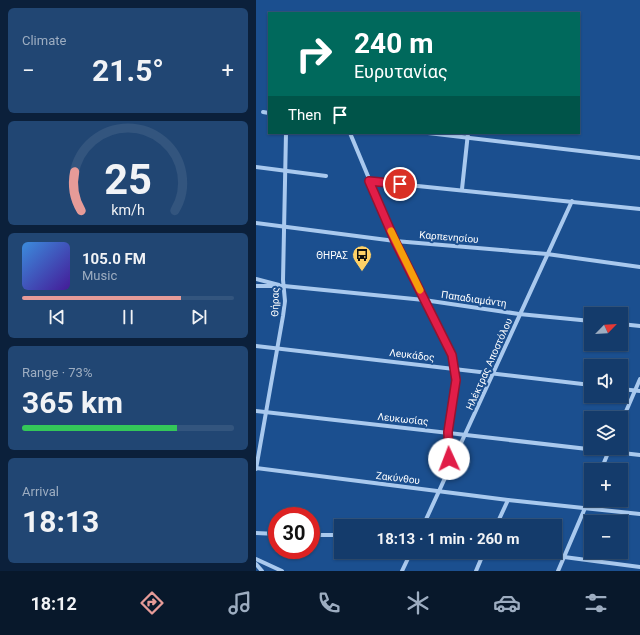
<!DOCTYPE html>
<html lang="en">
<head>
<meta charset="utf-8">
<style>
  :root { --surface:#143b6b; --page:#214673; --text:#f1f3f6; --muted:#9dadc1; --line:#33557e; --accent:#e69b98 }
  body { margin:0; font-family:Roboto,sans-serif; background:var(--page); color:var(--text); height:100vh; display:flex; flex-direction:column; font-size:15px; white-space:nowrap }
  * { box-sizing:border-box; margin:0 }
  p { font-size:13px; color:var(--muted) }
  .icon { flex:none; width:22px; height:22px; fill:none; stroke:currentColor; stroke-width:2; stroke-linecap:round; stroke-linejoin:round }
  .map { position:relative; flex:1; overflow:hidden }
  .sheet { display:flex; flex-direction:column; gap:8px; padding:8px; background:#0b203b; width:256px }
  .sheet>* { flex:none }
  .hud { position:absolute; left:12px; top:12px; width:312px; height:122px; border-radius:0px; box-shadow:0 1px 3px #0004,0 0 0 1px var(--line); background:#00695c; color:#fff; overflow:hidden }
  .needle { width:26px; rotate:65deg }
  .buttons { position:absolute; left:328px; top:307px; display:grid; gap:8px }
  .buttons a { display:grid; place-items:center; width:44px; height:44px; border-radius:0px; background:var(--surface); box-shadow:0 1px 3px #0004,0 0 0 1px var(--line); font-size:20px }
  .speed { position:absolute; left:12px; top:507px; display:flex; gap:8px; font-size:20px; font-weight:700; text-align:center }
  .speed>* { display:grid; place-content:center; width:52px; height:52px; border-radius:50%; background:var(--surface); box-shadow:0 1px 3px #0004,0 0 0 1px var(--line); line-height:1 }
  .speed .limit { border:6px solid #d22; background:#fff; color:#111 }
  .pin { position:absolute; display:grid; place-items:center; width:34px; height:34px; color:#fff; margin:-17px; border:2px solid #fff; border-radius:50%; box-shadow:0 1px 4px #0007 }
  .me { position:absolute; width:44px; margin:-22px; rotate:358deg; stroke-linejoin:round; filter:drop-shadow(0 0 3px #0008) }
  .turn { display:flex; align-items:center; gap:14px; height:84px; padding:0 20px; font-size:18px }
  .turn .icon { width:52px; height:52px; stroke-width:2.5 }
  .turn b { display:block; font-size:28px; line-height:34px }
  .then { display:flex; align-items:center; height:38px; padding:0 20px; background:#0003; gap:8px; font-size:15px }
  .big { font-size:30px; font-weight:700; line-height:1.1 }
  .sheet .card { flex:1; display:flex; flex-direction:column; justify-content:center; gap:6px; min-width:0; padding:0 14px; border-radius:6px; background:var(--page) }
  .sheet .dial { align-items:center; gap:0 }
  .dial svg { height:104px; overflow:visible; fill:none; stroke:var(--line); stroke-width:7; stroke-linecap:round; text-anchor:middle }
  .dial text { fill:var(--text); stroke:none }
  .song { display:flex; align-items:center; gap:12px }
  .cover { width:48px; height:48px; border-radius:6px; background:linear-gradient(135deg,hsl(210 70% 55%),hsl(260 70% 35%)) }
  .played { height:4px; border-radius:2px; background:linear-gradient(90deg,var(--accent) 75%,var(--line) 75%) }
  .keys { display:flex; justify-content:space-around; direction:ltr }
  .heat { display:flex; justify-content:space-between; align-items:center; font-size:22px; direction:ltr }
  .charge { height:6px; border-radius:3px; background:linear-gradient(90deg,#34c759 73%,var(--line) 0) }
  .trip { position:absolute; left:78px; top:519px; width:228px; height:40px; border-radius:0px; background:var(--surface); box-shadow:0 1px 3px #0004,0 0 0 1px var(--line); font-weight:700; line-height:40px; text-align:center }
  .tab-bar { display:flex; height:64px; justify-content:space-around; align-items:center; background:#08182b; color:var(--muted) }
  .tab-bar .icon { width:28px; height:28px }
  .tab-bar .selected { color:var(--accent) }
  .tab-bar b { font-size:18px; color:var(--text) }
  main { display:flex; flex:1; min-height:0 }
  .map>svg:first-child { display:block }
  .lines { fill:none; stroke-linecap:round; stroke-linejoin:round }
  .minor { stroke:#a9c9ee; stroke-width:4 }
  .route-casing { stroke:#92132f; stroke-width:10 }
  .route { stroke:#e11d48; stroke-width:7 }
  .slow { stroke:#f59e0b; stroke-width:7 }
  .labels { text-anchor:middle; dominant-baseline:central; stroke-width:4; stroke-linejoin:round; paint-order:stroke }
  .street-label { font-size:10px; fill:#fff; stroke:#1b4f8f }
  .poi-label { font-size:10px; fill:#fff; stroke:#1b4f8f; text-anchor:end }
</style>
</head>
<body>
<main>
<section class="sheet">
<div class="card"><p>Climate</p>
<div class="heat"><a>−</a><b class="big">21.5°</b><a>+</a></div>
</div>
<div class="card dial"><svg viewBox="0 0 100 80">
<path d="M14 69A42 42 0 1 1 86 69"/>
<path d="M14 69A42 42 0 0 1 9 39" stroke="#e69b98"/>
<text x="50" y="56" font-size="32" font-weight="700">25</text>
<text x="50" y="72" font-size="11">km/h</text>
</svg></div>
<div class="card">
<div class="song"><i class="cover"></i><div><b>105.0 FM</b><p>Music</p></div></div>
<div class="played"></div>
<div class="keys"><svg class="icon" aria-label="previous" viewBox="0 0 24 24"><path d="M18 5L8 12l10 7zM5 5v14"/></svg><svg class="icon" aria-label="pause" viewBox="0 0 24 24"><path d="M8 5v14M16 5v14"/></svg><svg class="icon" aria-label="next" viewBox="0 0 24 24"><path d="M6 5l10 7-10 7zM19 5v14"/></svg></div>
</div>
<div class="card"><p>Range · 73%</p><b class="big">365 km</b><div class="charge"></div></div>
<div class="card"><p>Arrival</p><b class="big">18:13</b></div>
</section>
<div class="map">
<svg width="384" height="571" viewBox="0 0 384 571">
  <rect width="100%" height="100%" fill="#1b4f8f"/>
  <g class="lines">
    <g class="minor">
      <polyline points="68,13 81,13"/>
      <polyline points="7,112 13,113"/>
      <polyline points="94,133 139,241 196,355 200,380 192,432 194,468"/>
      <polyline points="172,133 384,158"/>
      <polyline points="0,167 70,176"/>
      <polyline points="113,181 384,209"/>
      <polyline points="206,189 212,133"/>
      <polyline points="0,223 139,241 291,254 384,267"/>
      <polyline points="0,279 23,285"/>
      <polyline points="0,286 28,286 168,300 263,314 335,321"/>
      <polyline points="365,324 384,326"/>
      <polyline points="0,346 335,385"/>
      <polyline points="365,389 384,391"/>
      <polyline points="0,411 384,455"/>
      <polyline points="365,423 384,379"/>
      <polyline points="0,468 252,500 384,514"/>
      <polyline points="0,469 27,316 29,301 27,280 30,133"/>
      <polyline points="345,470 354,448"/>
      <polyline points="167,526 316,201"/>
      <polyline points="240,526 252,500"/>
      <polyline points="0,533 21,534"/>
      <polyline points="55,535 85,535"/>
      <polyline points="308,557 384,567"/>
      <polyline points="0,559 26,571"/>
      <polyline points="0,564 6,571"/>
      <polyline points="146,571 155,552"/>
      <polyline points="220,571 228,552"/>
      <polyline points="302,571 335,494"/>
    </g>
  </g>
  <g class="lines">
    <g class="route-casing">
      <polyline id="route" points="144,184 113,181 139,241 196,355 200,380 192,432 193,459"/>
    </g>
    <use href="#route" class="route"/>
    <polyline class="slow" points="135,231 164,290"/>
  </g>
  <defs>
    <g id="bus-pin" transform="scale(1)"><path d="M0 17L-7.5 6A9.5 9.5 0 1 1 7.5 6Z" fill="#ffd166" stroke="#1b4f8f"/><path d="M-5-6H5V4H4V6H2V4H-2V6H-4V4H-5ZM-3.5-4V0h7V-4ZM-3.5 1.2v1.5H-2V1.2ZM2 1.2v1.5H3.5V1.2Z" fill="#111"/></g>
  </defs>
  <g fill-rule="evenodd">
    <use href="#bus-pin" x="106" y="255"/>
  </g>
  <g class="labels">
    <g class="street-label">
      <text transform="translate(193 237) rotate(5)">Καρπενησίου</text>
      <text transform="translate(218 299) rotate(8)">Παπαδιαμάντη</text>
      <text transform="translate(19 302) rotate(-89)">Θήρας</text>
      <text transform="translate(156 355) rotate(7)">Λeυκάδος</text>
      <text transform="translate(233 364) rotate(-66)">Ηλέκτρας Αποστόλου</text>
      <text transform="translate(147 419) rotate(6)">Λευκωσίας</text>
      <text transform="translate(142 478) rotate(7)">Ζακύνθου</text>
    </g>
    <g class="poi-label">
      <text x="92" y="255">ΘΗΡΑΣ</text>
    </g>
  </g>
</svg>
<div class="buttons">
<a><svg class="needle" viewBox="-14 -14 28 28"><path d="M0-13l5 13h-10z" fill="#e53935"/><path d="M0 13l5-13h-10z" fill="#9dadc1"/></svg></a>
<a><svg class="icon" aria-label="sound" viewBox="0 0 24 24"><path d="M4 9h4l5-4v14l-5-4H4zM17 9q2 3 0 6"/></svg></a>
<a><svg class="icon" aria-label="layers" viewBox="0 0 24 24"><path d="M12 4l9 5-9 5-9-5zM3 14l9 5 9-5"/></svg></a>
<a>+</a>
<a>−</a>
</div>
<div class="speed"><div class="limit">30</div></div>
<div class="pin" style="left:144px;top:184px;background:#d93025"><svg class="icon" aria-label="arrive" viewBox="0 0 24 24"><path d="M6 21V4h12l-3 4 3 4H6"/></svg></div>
<svg class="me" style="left:193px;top:459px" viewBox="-20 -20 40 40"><circle r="19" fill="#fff"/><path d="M0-13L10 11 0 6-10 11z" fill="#e11d48"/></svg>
<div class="trip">18:13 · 1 min · 260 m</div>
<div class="hud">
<div class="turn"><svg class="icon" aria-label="right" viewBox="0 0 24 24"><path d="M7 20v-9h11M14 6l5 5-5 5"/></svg><div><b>240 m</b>Ευρυτανίας</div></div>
<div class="then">Then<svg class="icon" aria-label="arrive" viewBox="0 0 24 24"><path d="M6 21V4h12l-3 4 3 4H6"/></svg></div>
</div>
</div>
</main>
<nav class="tab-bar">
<b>18:12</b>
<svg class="icon selected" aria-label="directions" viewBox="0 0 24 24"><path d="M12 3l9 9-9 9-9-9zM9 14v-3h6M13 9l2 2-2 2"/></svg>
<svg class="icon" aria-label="music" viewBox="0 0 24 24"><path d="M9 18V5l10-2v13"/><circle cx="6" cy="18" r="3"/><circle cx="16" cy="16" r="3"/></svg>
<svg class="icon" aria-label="phone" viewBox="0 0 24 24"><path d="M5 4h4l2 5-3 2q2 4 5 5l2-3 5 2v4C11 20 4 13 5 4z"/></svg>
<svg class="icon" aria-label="climate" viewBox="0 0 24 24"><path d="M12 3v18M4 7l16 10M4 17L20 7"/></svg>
<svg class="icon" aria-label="car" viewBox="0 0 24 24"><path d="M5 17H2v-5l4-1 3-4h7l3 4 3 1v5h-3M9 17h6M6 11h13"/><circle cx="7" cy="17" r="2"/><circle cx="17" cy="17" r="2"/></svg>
<svg class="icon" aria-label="filters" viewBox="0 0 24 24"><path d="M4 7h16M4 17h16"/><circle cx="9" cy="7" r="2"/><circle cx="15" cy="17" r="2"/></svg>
</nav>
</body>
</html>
